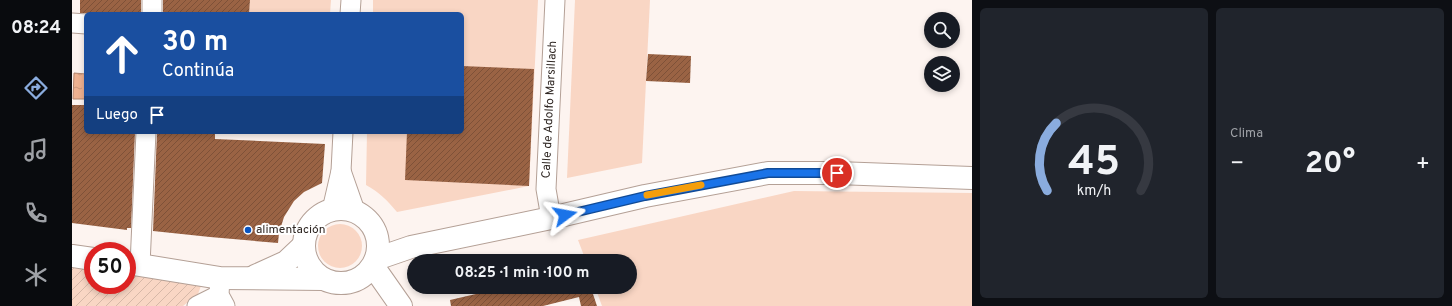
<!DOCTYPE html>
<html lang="es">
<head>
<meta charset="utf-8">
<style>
  :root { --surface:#171b24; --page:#20242c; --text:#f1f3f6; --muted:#9ea1a6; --line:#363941; --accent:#8aacde }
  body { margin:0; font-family:Overpass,sans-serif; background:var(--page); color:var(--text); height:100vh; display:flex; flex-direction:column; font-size:15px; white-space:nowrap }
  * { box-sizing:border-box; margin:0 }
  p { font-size:13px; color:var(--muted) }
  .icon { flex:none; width:22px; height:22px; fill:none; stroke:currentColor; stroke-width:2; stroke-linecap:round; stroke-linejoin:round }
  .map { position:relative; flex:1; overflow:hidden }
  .details { display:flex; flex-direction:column; gap:8px; padding:8px; background:#0d0f14; width:480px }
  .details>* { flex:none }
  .hud { position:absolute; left:12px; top:12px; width:380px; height:122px; border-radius:6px; box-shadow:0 2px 6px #0003; background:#1a4fa0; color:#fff; overflow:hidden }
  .fabs { position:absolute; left:852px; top:12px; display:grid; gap:8px }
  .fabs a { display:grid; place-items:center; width:36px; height:36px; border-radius:50%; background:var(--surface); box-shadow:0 2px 6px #0003; font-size:20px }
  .speed { position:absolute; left:12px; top:242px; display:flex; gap:8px; font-size:20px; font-weight:700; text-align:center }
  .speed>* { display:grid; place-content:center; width:52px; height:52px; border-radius:50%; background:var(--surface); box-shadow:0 2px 6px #0003; line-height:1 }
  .speed .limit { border:6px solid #d22; background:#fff; color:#111 }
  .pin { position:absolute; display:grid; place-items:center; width:34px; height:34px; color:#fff; margin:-17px; border:2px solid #fff; border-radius:50%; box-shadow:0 1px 4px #0007 }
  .me { position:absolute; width:44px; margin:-22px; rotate:77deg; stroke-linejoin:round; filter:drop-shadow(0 0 3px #0008) }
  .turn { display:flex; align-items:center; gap:14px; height:84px; padding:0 12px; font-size:18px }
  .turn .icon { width:52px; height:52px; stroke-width:2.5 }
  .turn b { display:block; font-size:28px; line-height:34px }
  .then { display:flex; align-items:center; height:38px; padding:0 12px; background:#0003; gap:8px; font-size:15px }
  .big { font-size:30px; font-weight:700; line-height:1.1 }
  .details .tile { flex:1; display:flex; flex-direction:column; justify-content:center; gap:6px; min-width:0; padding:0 14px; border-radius:6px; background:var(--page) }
  .details .dial { align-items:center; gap:0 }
  .dial svg { height:104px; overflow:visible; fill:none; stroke:var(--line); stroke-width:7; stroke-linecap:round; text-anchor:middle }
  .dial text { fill:var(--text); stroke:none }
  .heat { display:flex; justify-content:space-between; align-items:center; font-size:22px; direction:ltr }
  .details .tiles { flex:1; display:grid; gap:8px; grid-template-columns:repeat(2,1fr) }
  .trip { position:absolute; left:335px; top:254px; width:230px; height:40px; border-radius:20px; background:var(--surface); box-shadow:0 2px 6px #0003; font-weight:700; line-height:40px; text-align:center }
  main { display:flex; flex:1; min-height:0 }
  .dock { display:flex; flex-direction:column; width:72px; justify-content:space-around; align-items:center; background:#090b0e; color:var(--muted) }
  .dock .icon { width:28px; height:28px }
  .dock .selected { color:var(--accent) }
  .dock b { font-size:18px; color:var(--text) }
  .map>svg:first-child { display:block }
  .grass { fill:#f9d6c4 }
  .garden { fill:url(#garden-furrows) }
  .water { fill:url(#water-ripples); stroke:#b4876f }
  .building { fill:url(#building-hatch) }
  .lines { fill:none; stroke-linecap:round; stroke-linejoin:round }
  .street-casing { stroke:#b4a096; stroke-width:21 }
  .secondary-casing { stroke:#b4a096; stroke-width:24 }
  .street { stroke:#fff; stroke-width:19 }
  .secondary { stroke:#fff; stroke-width:22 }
  .route-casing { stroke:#114b97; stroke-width:10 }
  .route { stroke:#1a73e8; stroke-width:7 }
  .slow { stroke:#f59e0b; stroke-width:7 }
  .poi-dot { fill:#0b56c0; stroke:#fff; stroke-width:1.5 }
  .labels { text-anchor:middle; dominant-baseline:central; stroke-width:4; stroke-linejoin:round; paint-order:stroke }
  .street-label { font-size:12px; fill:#2e2622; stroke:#fff }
  .poi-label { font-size:12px; fill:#2e2622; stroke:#fff; text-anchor:start }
</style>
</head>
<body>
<main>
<nav class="dock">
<b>08:24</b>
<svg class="icon selected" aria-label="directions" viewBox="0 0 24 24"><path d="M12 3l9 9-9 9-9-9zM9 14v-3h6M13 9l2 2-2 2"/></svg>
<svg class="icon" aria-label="music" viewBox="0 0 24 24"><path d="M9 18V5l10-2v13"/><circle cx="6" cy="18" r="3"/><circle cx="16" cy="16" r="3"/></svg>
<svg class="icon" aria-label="phone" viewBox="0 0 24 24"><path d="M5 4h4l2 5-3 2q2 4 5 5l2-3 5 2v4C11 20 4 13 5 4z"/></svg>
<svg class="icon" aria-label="climate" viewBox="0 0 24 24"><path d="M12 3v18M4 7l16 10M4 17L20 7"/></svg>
</nav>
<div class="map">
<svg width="900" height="306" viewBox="0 0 900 306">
  <defs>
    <pattern id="garden-furrows" width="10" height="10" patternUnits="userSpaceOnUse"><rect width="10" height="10" fill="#f9d6c4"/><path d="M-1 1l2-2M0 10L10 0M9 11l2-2" fill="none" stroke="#d6b8a8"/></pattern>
    <pattern id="water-ripples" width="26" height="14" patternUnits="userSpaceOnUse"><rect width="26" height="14" fill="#eeb190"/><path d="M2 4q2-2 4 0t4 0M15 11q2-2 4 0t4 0" fill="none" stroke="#cc987c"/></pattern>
    <pattern id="building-hatch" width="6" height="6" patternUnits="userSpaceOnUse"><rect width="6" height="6" fill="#9a6344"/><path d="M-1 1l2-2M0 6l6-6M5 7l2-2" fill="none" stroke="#7e5138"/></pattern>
  </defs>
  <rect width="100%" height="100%" fill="#fdf4f0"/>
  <g class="grass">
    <polygon points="178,0 259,0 258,14 177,14"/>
    <path d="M301,0H466L457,186L325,212C315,200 307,192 294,185L295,132H390V14H301Z"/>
    <polygon points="503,0 578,0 570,163 495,178"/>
    <polygon points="722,191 900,193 900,306 530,306 523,287 558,287 558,261 514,261 506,240"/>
    <circle cx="268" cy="246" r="22"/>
  </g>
  <polygon class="garden" points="0,268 21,270 21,285 55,285 55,275 127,284 129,286 126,294 111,306 0,306"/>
  <polygon class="water" points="2,73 14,74 14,99 1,99"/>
  <g class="building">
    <polygon points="8,0 69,0 69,13 67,14 53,14 8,13"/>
    <polygon points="91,0 178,0 177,14 91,14"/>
    <polygon points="576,54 619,56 618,83 574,81"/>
    <polygon points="390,66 462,69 457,186 333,180 335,132 390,132"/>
    <polygon points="0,105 14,105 14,132 63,132 59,228 55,228 55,230 0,223"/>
    <polygon points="85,132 143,132 143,139 253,144 250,183 232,192 222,201 212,217 207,233 206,243 138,237 81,231"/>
    <polygon points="434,287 526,287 527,293 521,294 525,306 509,306 507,297 471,306 379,306 378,300"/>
  </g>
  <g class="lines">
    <g class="street-casing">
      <g id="street">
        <polyline points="80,14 80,0"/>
        <polyline points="278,14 279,0"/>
        <polyline points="0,23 14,24"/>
        <polyline points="269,171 283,211"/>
        <polyline points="260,210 269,171 271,132"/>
        <path id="s1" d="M479,218L474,189L483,0"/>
        <polyline points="68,265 74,132"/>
        <polyline points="148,278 147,295 153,306"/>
        <polyline points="125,306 147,295"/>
      </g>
    </g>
    <g class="secondary-casing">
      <g id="secondary">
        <circle cx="269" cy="246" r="37"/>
        <polyline points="0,256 21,259"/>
        <polyline points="304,259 339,247 479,218 573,196 696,173 765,173 900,178"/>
        <polyline points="55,263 148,278 251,279"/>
        <polyline points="301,266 329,306"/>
        <polyline points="183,276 214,262 232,245"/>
      </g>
    </g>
    <use href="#street" class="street"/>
    <use href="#secondary" class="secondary"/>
  </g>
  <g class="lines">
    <g class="route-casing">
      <polyline id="route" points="493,215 573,196 696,173 765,173"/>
    </g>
    <use href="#route" class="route"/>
    <polyline class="slow" points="575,195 629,185"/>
  </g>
  <circle class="poi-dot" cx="176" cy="230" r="4"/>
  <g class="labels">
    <g class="street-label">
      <text stroke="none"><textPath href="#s1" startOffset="109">Calle de Adolfo Marsillach</textPath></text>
    </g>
    <g class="poi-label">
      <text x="184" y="230">alimentación</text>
    </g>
  </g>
</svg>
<div class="fabs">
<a><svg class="icon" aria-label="search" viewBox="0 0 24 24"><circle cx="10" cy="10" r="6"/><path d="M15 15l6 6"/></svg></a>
<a><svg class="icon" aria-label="layers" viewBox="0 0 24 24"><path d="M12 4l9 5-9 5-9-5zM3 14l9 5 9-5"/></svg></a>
</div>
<div class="speed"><div class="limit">50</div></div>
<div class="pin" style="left:765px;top:173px;background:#d93025"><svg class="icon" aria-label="arrive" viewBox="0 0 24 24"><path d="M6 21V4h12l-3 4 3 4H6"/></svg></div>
<svg class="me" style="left:493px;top:215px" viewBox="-20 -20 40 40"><path d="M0-17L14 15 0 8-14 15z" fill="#1a73e8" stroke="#fff" stroke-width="4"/></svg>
<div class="trip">08:25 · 1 min · 100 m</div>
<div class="hud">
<div class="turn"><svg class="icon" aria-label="ahead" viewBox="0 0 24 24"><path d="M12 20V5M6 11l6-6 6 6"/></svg><div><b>30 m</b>Continúa</div></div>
<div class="then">Luego<svg class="icon" aria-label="arrive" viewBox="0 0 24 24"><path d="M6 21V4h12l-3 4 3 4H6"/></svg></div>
</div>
</div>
<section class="details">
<div class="tiles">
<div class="tile dial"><svg viewBox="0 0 100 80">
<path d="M14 69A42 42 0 1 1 86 69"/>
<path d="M14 69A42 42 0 0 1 21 17" stroke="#8aacde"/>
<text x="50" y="56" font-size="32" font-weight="700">45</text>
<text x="50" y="72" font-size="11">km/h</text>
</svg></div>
<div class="tile"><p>Clima</p>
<div class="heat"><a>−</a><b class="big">20°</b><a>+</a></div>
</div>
</div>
</section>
</main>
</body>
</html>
